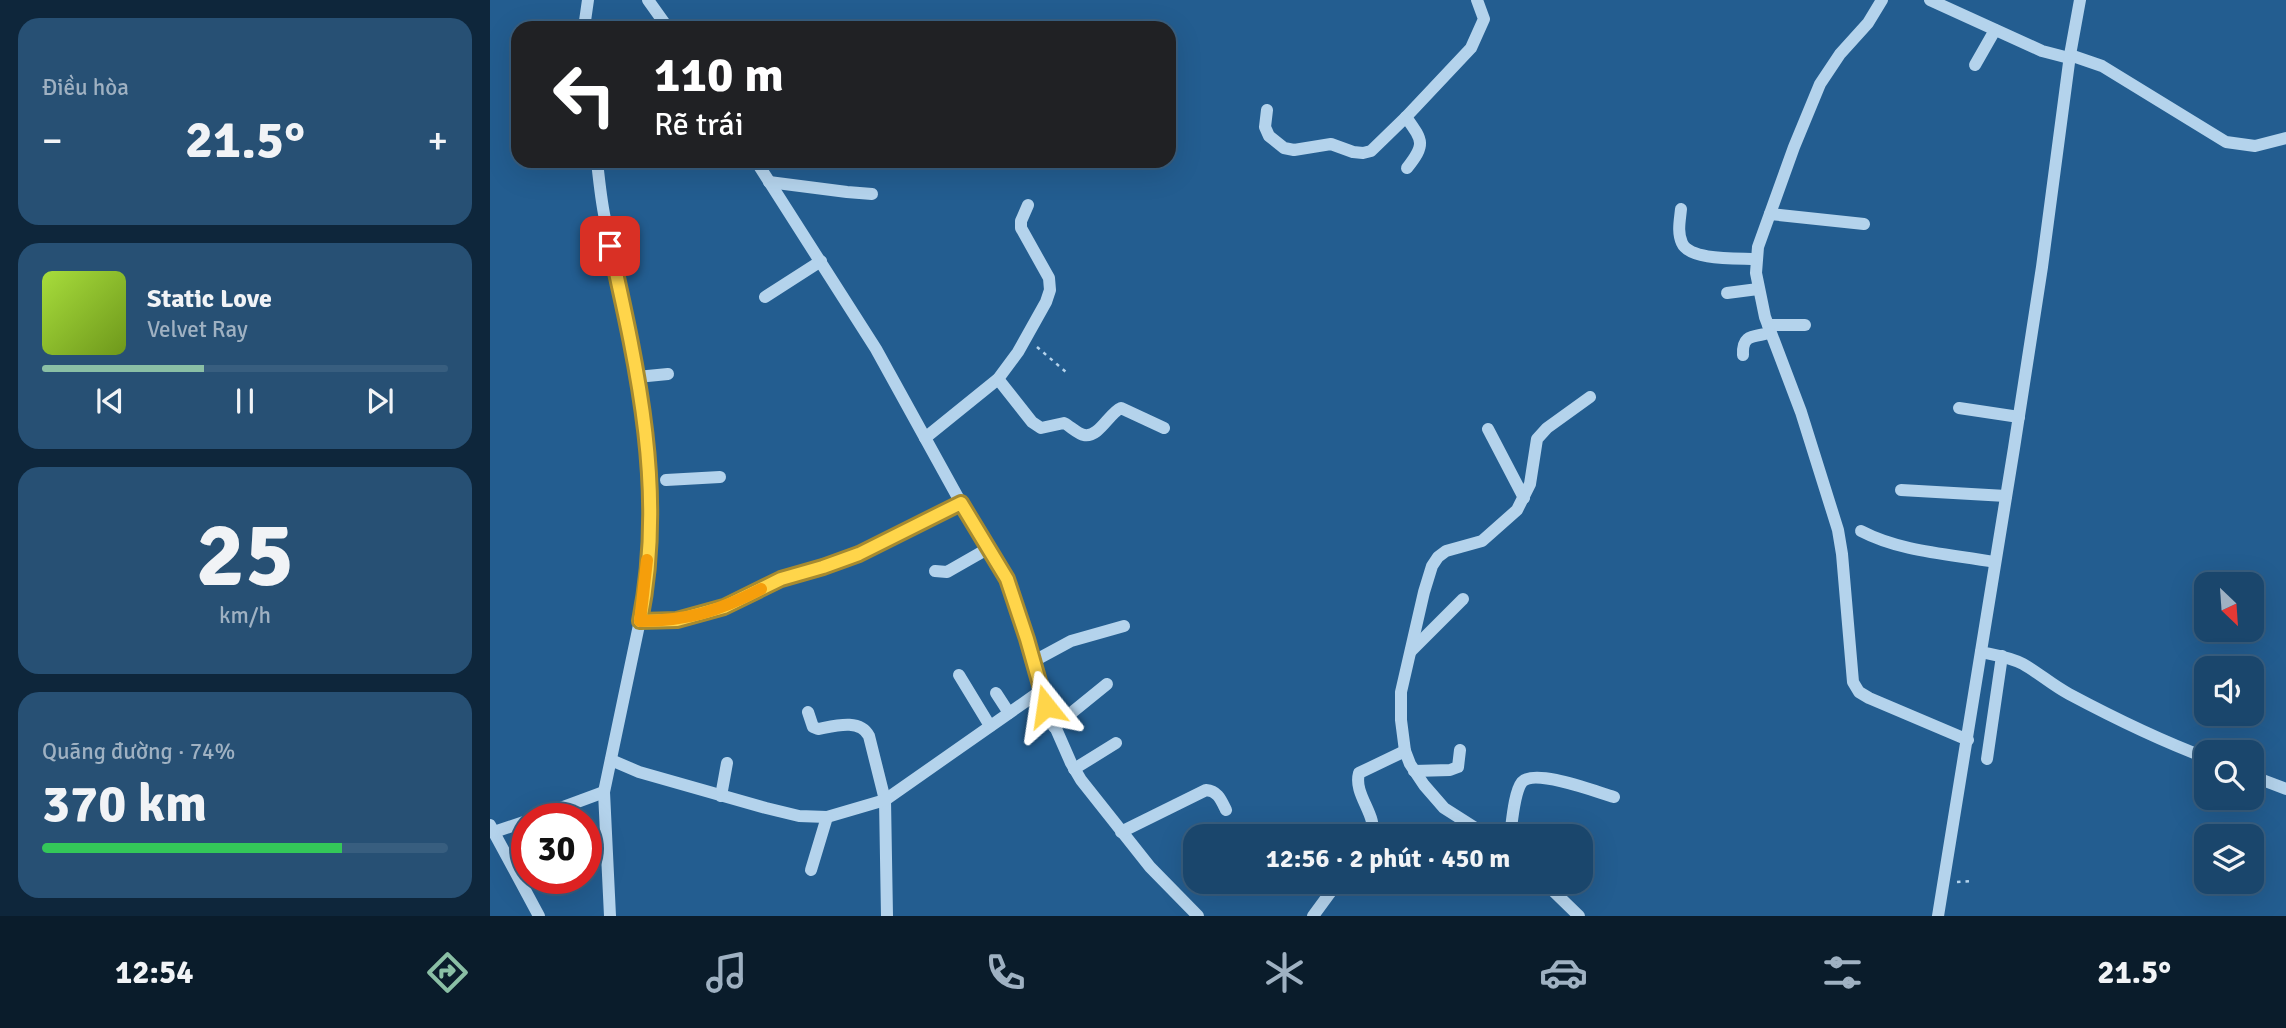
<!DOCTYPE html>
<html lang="vi">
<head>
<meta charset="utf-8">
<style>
  :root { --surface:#1a466c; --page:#275074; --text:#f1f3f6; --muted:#9fb1c2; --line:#385e7f; --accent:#8abfa5 }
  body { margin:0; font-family:Signika,sans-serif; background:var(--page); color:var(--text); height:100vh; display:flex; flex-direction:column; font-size:26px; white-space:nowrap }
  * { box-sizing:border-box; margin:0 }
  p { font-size:23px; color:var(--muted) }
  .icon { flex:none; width:38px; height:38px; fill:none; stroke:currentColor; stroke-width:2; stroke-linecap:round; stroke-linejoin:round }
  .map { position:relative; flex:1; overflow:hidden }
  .drawer { display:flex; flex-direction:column; gap:18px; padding:18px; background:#0e263b; width:490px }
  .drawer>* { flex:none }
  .banner { position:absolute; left:21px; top:21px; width:665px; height:147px; border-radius:21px; box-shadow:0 7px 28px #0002,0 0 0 2px var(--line); background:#202124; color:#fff; overflow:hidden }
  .needle { width:46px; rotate:155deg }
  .buttons { position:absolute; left:1704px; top:572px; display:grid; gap:14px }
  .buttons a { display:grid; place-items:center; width:70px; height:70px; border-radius:14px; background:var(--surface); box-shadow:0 7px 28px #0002,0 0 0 2px var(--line); font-size:35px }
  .speed { position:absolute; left:21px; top:803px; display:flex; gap:14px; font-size:35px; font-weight:700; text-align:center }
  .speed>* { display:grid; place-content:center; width:91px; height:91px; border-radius:50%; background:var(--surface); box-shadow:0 7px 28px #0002,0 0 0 2px var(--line); line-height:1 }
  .speed .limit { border:10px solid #d22; background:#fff; color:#111 }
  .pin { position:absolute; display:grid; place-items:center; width:60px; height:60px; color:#fff; margin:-30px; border-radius:14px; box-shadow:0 4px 10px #0006 }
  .me { position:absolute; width:77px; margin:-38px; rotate:345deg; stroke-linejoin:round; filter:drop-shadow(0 0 5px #0008) }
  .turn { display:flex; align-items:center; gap:24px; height:147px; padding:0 28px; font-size:32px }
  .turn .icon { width:91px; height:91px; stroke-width:2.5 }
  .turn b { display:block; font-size:49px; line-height:60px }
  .big { font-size:52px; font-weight:700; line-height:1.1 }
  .drawer .card { flex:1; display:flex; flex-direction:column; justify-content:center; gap:10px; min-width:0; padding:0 24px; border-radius:21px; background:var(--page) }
  .drawer .dial { align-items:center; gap:0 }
  .dial b { font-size:91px; line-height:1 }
  .song { display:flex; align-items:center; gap:21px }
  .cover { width:84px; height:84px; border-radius:10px; background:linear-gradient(135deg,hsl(80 70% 55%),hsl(80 70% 35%)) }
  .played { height:7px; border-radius:4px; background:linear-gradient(90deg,var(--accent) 40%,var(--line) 40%) }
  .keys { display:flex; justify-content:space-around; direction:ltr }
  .heat { display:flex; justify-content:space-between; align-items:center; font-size:38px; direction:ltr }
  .charge { height:10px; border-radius:5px; background:linear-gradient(90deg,#34c759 74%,var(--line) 0) }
  .trip { position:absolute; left:693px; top:824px; width:410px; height:70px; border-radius:21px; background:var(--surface); box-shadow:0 7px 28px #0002,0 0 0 2px var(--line); font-weight:700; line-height:70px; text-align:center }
  .menu { display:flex; height:112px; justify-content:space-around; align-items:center; background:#0a1c2b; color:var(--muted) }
  .menu .icon { width:49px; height:49px }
  .menu .on { color:var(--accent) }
  .menu b { font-size:32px; color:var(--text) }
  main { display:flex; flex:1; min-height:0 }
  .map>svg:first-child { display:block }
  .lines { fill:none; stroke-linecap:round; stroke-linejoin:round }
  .path { stroke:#b4d3ec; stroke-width:2.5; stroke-dasharray:3.5 5; stroke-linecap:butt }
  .minor { stroke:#b4d3ec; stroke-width:12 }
  .route-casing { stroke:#a68a30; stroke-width:18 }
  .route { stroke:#ffd54a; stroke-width:12 }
  .slow { stroke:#f59e0b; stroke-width:12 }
</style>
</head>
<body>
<main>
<section class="drawer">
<div class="card"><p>Điều hòa</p>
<div class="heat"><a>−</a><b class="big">21.5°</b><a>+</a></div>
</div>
<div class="card">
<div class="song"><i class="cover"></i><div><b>Static Love</b><p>Velvet Ray</p></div></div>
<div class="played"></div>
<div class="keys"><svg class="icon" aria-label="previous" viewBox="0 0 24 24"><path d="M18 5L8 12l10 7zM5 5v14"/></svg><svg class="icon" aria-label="pause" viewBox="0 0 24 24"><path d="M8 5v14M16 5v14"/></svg><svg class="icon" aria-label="next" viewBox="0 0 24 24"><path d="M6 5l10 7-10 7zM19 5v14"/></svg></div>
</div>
<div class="card dial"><b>25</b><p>km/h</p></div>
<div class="card"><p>Quãng đường · 74%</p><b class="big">370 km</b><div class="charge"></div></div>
</section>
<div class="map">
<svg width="1796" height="916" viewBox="0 0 1796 916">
  <rect width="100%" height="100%" fill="#235d90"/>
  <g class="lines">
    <g class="path">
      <polyline points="547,347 576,372"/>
      <polyline points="1467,882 1481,881"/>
    </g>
    <g class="minor">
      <polyline points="158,0 178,28"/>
      <polyline points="1392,0 1378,23 1350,54 1330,84 1304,147 1268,247 1266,273 1275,317 1311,412 1348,530 1352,554 1363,682 1369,692 1379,698 1478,740"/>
      <polyline points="1440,0 1552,51 1579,58"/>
      <polyline points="94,28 98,0"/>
      <polyline points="1580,55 1612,66 1736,142 1765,146 1796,138"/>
      <polyline points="1485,65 1505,30"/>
      <polyline points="777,110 775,127 779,136 794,148 804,150 841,144 863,152 873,153 881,151 916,117 981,48 994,19 987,0"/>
      <path d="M916,117C933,141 936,144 917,168"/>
      <path d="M107,161C109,180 111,200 115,219C130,306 155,390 161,478C163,517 158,566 153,606L114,792L120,916"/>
      <polyline points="266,161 386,349 471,503 517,579 537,639 556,706 581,763 591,780 660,867 708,916"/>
      <polyline points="279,182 357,192 382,194"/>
      <path d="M1191,209C1190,220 1187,232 1192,243C1200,261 1248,258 1266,259"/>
      <polyline points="1280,214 1374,224"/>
      <polyline points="1237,293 1268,289"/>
      <polyline points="275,297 331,261"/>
      <polyline points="1278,325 1315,325"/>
      <path d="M1253,355C1252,334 1263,337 1280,333"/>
      <polyline points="147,377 178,374"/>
      <path d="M508,379L542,422L551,428L574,423C580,426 588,434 594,435C609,438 619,413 631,408L674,428"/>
      <polyline points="1469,408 1529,417"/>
      <polyline points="998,429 1034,498"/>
      <polyline points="435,438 508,379 528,352 556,302 560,290 559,278 531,228 531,221 538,205"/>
      <polyline points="176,480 230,477"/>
      <polyline points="1411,490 1516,496"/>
      <path d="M1371,531C1411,552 1460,554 1505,562"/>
      <polyline points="445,571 457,572 499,548"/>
      <polyline points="150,621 187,620 234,607 291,579 369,554 471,503"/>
      <polyline points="921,651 973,599"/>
      <path d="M1491,652C1505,655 1520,657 1533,664C1549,673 1562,685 1579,694C1624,718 1669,740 1717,758"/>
      <polyline points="544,661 581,641 634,626"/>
      <polyline points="469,675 500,726"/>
      <polyline points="506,693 519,713"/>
      <path d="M318,712L323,727L328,729C344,726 370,718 379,736L395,800L397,916"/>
      <polyline points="564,727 617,684"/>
      <polyline points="1497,759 1512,656"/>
      <polyline points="121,760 149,772 276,808 309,816 337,817 395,800 552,690"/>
      <polyline points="584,769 626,743"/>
      <polyline points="924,771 960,770 968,767 970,750"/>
      <polyline points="1762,776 1796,789"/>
      <polyline points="231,796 237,763"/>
      <polyline points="41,819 114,792"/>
      <polyline points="0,825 49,916"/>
      <polyline points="4,832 37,821"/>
      <path d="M631,832L716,790C728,791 731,800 736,810"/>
      <path d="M882,836C888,815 863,795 869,773L915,751"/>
      <polyline points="998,836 954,808 934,785 920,764 915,751 911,720 911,692 934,592 942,566 948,557 956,551 992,541 1027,510 1040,484 1047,439 1057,428 1100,397"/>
      <path d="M1020,836C1022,823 1024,792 1032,782C1045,768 1106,792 1124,797"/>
      <polyline points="321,870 337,817"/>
      <polyline points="1054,882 1089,916"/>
      <polyline points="823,916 848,882"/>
      <polyline points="1448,916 1524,448 1552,267 1580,55 1590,0"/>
    </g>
  </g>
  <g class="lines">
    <g class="route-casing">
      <path id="route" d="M120,246C148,370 176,493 150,621L187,620L234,607L291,579L333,567L369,554L471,503L517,579L537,639L556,706"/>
    </g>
    <use href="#route" class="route"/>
    <path class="slow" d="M157,560L150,621C197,621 229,611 271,589"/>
  </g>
</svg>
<div class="buttons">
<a><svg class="needle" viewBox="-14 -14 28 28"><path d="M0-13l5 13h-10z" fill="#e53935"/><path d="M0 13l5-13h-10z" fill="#9fb1c2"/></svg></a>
<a><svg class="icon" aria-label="sound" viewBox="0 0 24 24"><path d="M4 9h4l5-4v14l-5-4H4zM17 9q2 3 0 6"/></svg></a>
<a><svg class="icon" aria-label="search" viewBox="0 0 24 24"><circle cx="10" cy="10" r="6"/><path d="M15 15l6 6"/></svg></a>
<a><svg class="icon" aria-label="layers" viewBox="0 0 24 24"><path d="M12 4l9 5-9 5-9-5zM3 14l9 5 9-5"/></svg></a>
</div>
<div class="speed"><div class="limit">30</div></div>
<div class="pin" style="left:120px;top:246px;background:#d93025"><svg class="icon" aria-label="arrive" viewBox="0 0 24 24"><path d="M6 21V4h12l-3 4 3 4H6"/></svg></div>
<svg class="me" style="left:556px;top:706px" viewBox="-20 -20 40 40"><path d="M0-17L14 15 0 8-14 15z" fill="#ffd54a" stroke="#fff" stroke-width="4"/></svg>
<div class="trip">12:56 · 2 phút · 450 m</div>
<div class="banner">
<div class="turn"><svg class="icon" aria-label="left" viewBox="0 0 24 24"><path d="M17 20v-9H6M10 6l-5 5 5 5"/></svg><div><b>110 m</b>Rẽ trái</div></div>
</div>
</div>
</main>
<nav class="menu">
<b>12:54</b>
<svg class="icon on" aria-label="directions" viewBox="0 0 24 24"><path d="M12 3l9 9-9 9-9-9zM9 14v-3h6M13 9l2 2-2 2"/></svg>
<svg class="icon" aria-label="music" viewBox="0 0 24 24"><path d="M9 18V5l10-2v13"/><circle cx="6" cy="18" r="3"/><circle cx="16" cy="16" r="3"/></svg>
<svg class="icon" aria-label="phone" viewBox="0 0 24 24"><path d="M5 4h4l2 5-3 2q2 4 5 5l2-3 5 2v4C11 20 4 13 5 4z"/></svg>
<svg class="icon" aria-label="climate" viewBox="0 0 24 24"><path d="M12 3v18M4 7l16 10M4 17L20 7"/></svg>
<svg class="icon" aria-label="car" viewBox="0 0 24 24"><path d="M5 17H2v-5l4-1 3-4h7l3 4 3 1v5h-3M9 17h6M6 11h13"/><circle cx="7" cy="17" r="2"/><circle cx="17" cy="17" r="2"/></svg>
<svg class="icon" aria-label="filters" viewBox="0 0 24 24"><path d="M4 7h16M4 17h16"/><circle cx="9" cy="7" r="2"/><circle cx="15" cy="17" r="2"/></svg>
<b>21.5°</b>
</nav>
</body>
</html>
